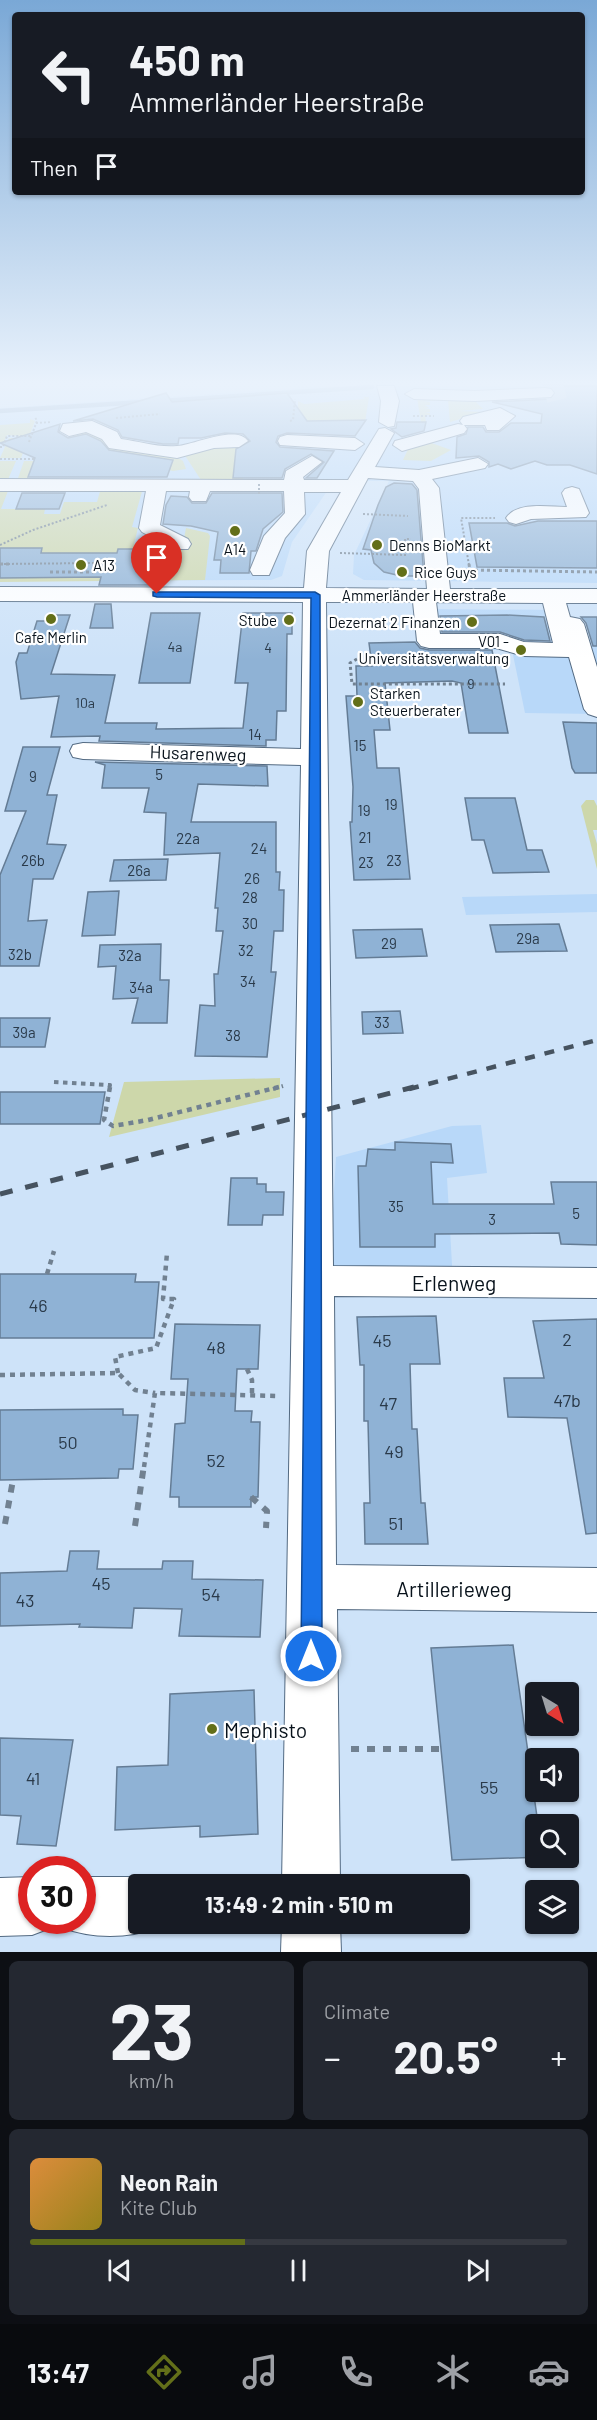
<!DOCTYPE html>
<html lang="en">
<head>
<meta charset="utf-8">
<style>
  :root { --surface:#171b24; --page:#242831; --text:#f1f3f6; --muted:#9ea1a6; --line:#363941; --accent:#636f19 }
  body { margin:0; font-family:Barlow,sans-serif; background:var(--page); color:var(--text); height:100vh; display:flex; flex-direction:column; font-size:22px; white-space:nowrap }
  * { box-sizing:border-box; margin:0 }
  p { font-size:20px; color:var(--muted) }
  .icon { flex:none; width:33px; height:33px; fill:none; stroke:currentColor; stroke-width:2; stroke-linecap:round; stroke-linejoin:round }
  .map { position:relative; height:1952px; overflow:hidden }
  .panel { display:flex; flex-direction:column; gap:9px; padding:9px; background:#0d0f14; flex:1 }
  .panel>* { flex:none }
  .guide { position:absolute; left:12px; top:12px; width:573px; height:183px; border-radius:6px; box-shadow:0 2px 4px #0004; background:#171b24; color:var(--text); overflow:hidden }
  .needle { width:39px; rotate:142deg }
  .controls { position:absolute; left:525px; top:1682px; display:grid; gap:12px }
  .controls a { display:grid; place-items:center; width:54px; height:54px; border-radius:6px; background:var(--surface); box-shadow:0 2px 4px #0004; font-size:30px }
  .speed { position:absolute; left:18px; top:1856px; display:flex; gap:12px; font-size:30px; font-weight:700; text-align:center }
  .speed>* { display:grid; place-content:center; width:78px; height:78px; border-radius:50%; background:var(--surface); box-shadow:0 2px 4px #0004; line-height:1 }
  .speed .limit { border:9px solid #d22; background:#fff; color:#111 }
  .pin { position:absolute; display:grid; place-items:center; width:51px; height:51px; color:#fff; margin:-62px -26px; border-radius:50% 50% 50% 0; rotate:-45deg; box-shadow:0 0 6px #0007 }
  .pin .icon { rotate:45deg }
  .me { position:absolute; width:66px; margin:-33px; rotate:0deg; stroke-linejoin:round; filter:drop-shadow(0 0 4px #0008) }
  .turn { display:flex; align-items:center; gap:21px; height:126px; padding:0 18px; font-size:27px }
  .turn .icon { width:78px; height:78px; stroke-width:2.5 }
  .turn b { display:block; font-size:42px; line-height:51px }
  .then { display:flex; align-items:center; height:57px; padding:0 18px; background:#0003; gap:12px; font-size:22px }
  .big { font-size:45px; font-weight:700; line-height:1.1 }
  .panel .card { flex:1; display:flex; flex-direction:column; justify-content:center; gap:9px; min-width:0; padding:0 21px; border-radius:9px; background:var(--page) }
  .panel .dial { align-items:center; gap:0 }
  .dial b { font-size:78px; line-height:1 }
  .song { display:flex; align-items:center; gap:18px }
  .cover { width:72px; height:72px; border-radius:9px; background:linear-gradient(135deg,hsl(30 70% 55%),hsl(50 70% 35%)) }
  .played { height:6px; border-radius:3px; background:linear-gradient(90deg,var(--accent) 40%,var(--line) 40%) }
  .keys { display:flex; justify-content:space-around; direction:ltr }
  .heat { display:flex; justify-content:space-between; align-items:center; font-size:33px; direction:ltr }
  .panel .tiles { flex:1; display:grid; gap:9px; grid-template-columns:1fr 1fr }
  .card:last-child { grid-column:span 2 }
  .trip { position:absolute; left:128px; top:1874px; width:342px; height:60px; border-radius:6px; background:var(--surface); box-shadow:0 2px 4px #0004; font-weight:700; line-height:60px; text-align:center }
  .tabs { display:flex; height:96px; justify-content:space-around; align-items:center; background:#090b0e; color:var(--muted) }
  .tabs .icon { width:42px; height:42px }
  .tabs .active { color:var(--accent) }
  .tabs b { font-size:27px; color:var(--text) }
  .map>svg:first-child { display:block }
  .built { fill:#b8d8f9 }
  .green { fill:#cdd7aa }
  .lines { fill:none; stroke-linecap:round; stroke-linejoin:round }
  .stream { stroke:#7597ba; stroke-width:4.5 }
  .building { fill:#8fb2d5; stroke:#647c95; stroke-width:1.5 }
  .minor-tunnel { stroke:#b0c4d8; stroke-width:20; stroke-dasharray:20 10; stroke-linecap:butt }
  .minor-casing { stroke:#536a82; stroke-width:2 }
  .path-far4 { stroke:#718191; stroke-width:2; stroke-dasharray:2 2; stroke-linecap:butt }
  .path-far3 { stroke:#718191; stroke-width:3; stroke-dasharray:3 3; stroke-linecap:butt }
  .path-far2 { stroke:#718191; stroke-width:4; stroke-dasharray:4.5 4.5; stroke-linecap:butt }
  .path-far1 { stroke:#718191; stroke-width:4.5; stroke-dasharray:5 5; stroke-linecap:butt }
  .path { stroke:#718191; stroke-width:6; stroke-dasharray:8 8; stroke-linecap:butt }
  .minor { fill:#fff; fill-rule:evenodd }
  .rail-far1 { stroke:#465360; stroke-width:4.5; stroke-dasharray:10 10; stroke-linecap:butt }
  .rail { stroke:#465360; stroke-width:5; stroke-dasharray:13 13; stroke-linecap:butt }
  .path-bridge { stroke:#718191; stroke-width:2; stroke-dasharray:2 2; stroke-linecap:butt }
  .route { fill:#1a73e8; stroke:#114b97; stroke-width:1.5 }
  .poi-dot { fill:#636f19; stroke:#fff; stroke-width:2 }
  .labels { text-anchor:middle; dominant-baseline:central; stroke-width:4.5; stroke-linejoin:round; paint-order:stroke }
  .far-number-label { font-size:14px; fill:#2a3a4a }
  .far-poi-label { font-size:15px; fill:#08121b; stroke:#fff; text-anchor:start }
  .far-street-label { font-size:15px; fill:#08121b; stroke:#fff }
  .number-label { font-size:15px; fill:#2a3a4a }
  .street-label { font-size:18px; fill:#08121b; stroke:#fff }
  .near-number-label { font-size:18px; fill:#2a3a4a }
  .near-street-label { font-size:21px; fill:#08121b; stroke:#fff }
  .near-poi-label { font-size:21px; fill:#08121b; stroke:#fff; text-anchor:start }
</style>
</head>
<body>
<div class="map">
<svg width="597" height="1952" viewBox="0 0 597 1952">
  <rect width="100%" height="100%" fill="#cee3f9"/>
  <g class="built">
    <polygon points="326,386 597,386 597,583 364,580 353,574 354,555 389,481 334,481 292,542 282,576 271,580 0,581 0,408"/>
    <polygon points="423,609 560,610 569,640 597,641 597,714 525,713 512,650 428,650"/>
    <polygon points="597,894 597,912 466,915 462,897"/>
    <polygon points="481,1125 487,1173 447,1178 453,1282 329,1281 336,1157 452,1126"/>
  </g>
  <g class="green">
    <polygon points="363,397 369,397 365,422 298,422 298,401 304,404 365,399"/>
    <polygon points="417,398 473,399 483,409 458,411 485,412 450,422 448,400 425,401 430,402 430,405 425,405 429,408 425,409 430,409 430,412 425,413 430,413 430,415 425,415 426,422 421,422"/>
    <polygon points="30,419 35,421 21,458 0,458 9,438 18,438 19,436 7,435 4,442 0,442 0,425 30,423"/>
    <polygon points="73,431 95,431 175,456 183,461 186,469 173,471 66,450"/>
    <polygon points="426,441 451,450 431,461 403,460 410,445"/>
    <polygon points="239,444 235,475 244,478 236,482 201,480 184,454 184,452"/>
    <polygon points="0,461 16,461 6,484 16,484 24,461 34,461 28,479 8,491 1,509 45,509 44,514 60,514 64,502 97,502 101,488 143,488 132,527 138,528 134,544 183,544 186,528 208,533 210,536 205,580 0,582"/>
    <polygon points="586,800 594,800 597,806 597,830 593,830 597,844 597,869 581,806"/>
    <polygon points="280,1078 280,1097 109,1137 124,1082"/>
  </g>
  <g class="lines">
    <g class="stream">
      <polyline points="161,401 372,387"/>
      <polyline points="0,411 143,402"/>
    </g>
  </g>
  <g class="building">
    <polygon points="550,386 597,386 597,474 570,465 547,465 535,461 511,469 498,464 489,467 489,462 479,456 456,458 457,437 466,434 468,427 483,427 486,432 499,432 511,423 541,423 542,414 492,402 551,399 556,393"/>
    <polygon points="166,393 172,402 287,393 307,421 366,420 355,436 287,433 278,436 276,442 280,447 334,451 317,478 306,478 324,462 311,454 285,469 282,478 233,478 236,449 250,441 243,434 225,433 201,438 179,438 178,444 163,444 122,437 118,430 93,419 73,421"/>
    <polygon points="397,422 426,422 424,431 402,437 391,429 396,428"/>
    <polygon points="60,424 58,432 68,438 86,434 101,441 109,450 173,460 167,477 28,477 35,458 0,443"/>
    <polygon points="394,483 412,484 417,490 424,576 401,576 384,572 374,563 371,550 363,549 378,505 386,487"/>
    <polygon points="22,493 65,493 59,509 16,509"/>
    <polygon points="212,493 282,493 283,512 263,529 256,551 251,551 249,573 220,573 221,560 214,560 218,532 191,526 163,524 166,505 171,496 187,497 192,503 206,503"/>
    <polygon points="538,521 597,521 597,568 477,567 469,523 507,523 515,526"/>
    <polygon points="0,548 42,548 41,553 117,553 118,549 165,549 159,585 99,585 101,577 0,578"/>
    <polygon points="95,604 111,604 113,628 90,628"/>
    <polygon points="151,613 200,613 190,683 139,683"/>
    <polygon points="243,613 292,613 292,634 287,634 286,711 277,711 276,740 266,740 266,746 99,741 100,736 51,737 59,696 21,699 16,662 19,653 27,653 37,621 45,621 47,615 70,615 51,674 115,675 105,723 157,723 156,729 243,728 248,683 235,683"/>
    <polygon points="507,615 544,617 550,641 524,640 500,632 442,632 440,616"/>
    <polygon points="581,617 597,617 597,646 593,646 586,623"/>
    <polygon points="415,642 420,648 429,650 492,650 508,733 469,733 461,683 452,681 385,683 390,730 374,730 377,768 399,768 410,879 354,880 350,822 352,822 353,787 346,696 357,696 356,666 372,666 369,643"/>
    <polygon points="563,722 597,723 597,773 575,773 572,768"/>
    <polygon points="23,747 60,747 47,795 57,795 47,844 66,845 53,879 33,879 28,921 47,920 39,966 0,966 0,875 26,811 5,811"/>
    <polygon points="95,762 267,766 268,786 198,784 191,822 276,822 276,872 280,872 279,890 284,890 283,931 274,931 271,972 276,972 267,1057 195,1056 200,1005 215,1006 214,974 218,974 223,931 216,931 218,908 215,908 220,853 164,855 166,813 144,812 149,788 102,788 105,765"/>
    <polygon points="465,798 515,798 527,850 542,850 549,872 493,873 484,840 472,840"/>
    <polygon points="168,859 166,880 110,881 114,860"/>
    <polygon points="119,891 115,935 82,936 88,892"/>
    <polygon points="559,924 567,951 496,952 490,925"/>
    <polygon points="422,929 427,956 356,958 353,930"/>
    <polygon points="161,944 160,980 169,980 167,1023 132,1023 138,998 113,999 116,966 98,967 100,945"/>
    <polygon points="400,1011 403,1033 363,1034 362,1012"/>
    <polygon points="0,1018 50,1018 45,1047 0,1047"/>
    <polygon points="0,1092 105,1092 100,1124 0,1124"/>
    <polygon points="395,1142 451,1144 453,1163 431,1162 433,1204 554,1204 551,1182 597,1182 597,1245 561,1244 559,1233 435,1234 435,1247 360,1247 358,1166 366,1166 368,1149 395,1150"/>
    <polygon points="231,1178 257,1178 257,1184 266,1184 266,1192 284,1192 283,1215 263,1215 262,1225 228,1225"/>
    <polygon points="0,1274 136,1274 135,1282 159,1282 154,1338 0,1338"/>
    <polygon points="436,1316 440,1364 410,1364 412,1429 417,1429 421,1503 425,1503 428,1544 365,1544 364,1503 370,1503 368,1421 364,1421 364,1365 360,1365 357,1317"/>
    <polygon points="597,1319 597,1533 586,1534 567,1418 508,1417 504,1378 544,1378 533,1321"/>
    <polygon points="175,1324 260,1325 258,1369 237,1369 235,1411 252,1411 251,1422 260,1422 258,1497 251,1497 251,1507 179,1507 179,1497 170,1497 175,1424 185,1423 188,1379 171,1379"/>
    <polygon points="123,1409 123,1415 138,1415 133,1469 119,1469 118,1478 0,1480 0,1410"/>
    <polygon points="70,1551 99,1551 97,1569 162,1569 163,1561 193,1561 192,1579 263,1580 260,1637 179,1636 182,1609 134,1608 132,1628 79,1627 80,1624 0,1626 0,1573 67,1571"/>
    <polygon points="513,1645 538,1824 536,1824 536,1857 543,1857 452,1860 431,1648"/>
    <polygon points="254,1690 258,1834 200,1837 200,1826 115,1830 117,1767 168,1765 170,1694"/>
    <polygon points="0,1738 73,1740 56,1846 17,1844 21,1816 0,1815"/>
  </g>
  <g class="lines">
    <polyline class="minor-tunnel" points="545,393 574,386"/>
    <g class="minor-casing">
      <g id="minor">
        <polygon points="377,386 394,386 399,401 394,426 388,427 379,422 381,401"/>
        <polygon points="545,388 551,389 554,393 551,397 475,401 414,399 405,394 414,389 475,391"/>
        <polygon points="500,408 515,416 499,430 487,430 485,425 464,425 467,429 464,433 409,449 402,451 393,445 395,441 458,424 463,425 460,421 463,417"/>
        <path d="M92,421L117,432L121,439C138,441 159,448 177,446C193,445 237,424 248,441L239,447L214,448L177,458L109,448L102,439L86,432L69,436L60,431L63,424Z"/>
        <path d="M385,428L394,433L375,467L419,470L478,458L488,464L485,468L432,479L439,488L450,589H597V603H566L570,617L580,619L584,624L597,667V717L588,714L584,709L569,657L524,656L496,648H429L421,646L417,641L413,602H326L333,1266L597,1268V1298L334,1296L336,1565L597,1568V1612L337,1609L340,1884H282L301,765L83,759L73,757L70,751L73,745L83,743L301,749L303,602L0,601V587L304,588L307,551L341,492H304L305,514L285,538L269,575H253L250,570L264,536L285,513L284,491H210L206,501H192L189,497L190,491H166L160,525L188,539L191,544L188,549H172L142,532L139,528L146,491H0V479L284,480L286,471L312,456L322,462L303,477L304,480H348L379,429ZM368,478L413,481L419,489L427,589L326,588L329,551ZM436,602L543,603L553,643L524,642L500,634H440Z"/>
        <polygon points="287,435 355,438 364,444 355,450 280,445 278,441 280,437"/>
        <path d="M572,487L579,489L589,513L586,517L531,519L516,524L509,522L506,518C517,501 549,507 567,507L562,493L565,489Z"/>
        <polygon points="32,1877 32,1920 55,1920 53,1927 32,1935 0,1936 0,1878"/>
        <path d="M82,1877H138L155,1884H138V1923H160L159,1927C128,1939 92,1939 61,1927L59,1920H82Z"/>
        <polygon points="282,1923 340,1923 341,1952 281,1952"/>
      </g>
    </g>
    <g class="path-far4">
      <polyline points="413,416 434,416"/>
      <polyline points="116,418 160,414"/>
      <polyline points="290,421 293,420 295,399"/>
      <polyline points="36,423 52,422"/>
      <polyline points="29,442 37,421 35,417"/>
      <polyline points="0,447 3,447 7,436 31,436"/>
      <polyline points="0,459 35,459"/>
      <polyline points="363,514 408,516"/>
      <polyline points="0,545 33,530 107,505"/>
      <polyline points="340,553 406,555 405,539 411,539"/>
      <polyline points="97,563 114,563"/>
      <polyline points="0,564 97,563 96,565"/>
      <polyline points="469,565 461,518 495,518"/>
    </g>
    <g class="path-far3">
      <polyline points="0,564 11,564"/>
      <polyline points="469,564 471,578"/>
      <polyline points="469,570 597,572"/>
      <polyline points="50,572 94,572 97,564"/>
      <polyline points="357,659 350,663 352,684 505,684"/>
    </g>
    <g class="path-far2">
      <polyline points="54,1082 110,1085 109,1089"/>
      <polyline points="273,1089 283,1086"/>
    </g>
    <g class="path-far1">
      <polyline points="110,1087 104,1120 113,1126 148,1120 279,1087"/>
      <polyline points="47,1274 54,1251"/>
      <polyline points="247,1369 252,1380 252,1395"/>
      <polyline points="118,1373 115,1357 156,1348 174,1299 163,1299 167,1253"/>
      <polyline points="0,1375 118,1373 135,1390 155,1393"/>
      <polyline points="144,1467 155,1393 279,1396"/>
    </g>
    <g class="path">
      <polyline points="251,1497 267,1511 266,1528"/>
      <polyline points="5,1524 13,1480"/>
      <polyline points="135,1526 144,1465"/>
      <polyline points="351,1749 441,1749"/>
    </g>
    <use href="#minor" class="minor"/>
    <polyline class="rail-far1" points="409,1089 597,1040"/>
    <polyline class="rail" points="0,1194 414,1087"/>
    <polyline class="path-bridge" points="259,484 259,494"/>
  </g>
  <linearGradient id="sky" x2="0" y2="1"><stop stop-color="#7aa8d6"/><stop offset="0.58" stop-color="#e9f2fc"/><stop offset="1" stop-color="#e9f2fc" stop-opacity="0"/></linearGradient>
  <rect width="597" height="660" fill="url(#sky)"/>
  <polygon class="route" points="153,592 315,592 320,595 322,1656 319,1663 311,1665 304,1663 301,1656 311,598 157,597 153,596"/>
  <g class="poi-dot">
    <circle cx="235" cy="531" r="6"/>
    <circle cx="377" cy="545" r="6"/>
    <circle cx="81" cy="565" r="6"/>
    <circle cx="402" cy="572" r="6"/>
    <circle cx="51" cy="619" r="6"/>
    <circle cx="289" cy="620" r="6"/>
    <circle cx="472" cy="622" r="6"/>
    <circle cx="521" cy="650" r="6"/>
    <circle cx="358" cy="702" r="6"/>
    <circle cx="212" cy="1729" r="6"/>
  </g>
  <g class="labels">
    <g class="far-number-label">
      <text x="175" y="646">4a</text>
      <text x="268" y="647">4</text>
      <text x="471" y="683">9</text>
      <text x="85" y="702">10a</text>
    </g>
    <g class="far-poi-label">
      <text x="389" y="545">Denns BioMarkt</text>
      <text x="235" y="549" text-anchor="middle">A14</text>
      <text x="93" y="565">A13</text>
      <text x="414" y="572">Rice Guys</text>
      <text x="277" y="620" text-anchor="end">Stube</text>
      <text x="460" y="622" text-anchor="end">Dezernat 2 Finanzen</text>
      <text x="51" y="637" text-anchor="middle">Cafe Merlin</text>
      <text x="509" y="641" text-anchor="end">V01 -<tspan x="509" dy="17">Universitätsverwaltung</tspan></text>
      <text x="370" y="693">Starken<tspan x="370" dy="17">Steuerberater</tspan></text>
    </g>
    <g class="far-street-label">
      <text x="424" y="595">Ammerländer Heerstraße</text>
    </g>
    <g class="number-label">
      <text x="255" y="734">14</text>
      <text x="360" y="745">15</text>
      <text x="159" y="774">5</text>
      <text x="33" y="776">9</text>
      <text x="391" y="804">19</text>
      <text x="364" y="810">19</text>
      <text x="365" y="837">21</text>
      <text x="188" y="838">22a</text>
      <text x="259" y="848">24</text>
      <text x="33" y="860">26b</text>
      <text x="394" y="860">23</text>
      <text x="366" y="862">23</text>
      <text x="139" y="870">26a</text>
      <text x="252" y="878">26</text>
      <text x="250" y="897">28</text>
      <text x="250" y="923">30</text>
      <text x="528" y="938">29a</text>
      <text x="389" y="943">29</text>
      <text x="246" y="950">32</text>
      <text x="20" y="954">32b</text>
      <text x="130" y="955">32a</text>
      <text x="248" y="981">34</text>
      <text x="141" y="987">34a</text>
      <text x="382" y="1022">33</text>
      <text x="24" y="1032">39a</text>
      <text x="233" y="1035">38</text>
      <text x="396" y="1206">35</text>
      <text x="576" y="1213">5</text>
      <text x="492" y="1219">3</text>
    </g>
    <g class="street-label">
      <text transform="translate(198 753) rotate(2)">Husarenweg</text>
    </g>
    <g class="near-number-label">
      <text x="38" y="1305">46</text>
      <text x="567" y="1339">2</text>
      <text x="382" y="1340">45</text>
      <text x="216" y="1347">48</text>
      <text x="567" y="1400">47b</text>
      <text x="388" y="1403">47</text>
      <text x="68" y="1442">50</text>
      <text x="394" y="1451">49</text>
      <text x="216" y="1460">52</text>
      <text x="396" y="1523">51</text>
      <text x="101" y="1583">45</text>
      <text x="211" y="1594">54</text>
      <text x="25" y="1600">43</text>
      <text x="33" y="1778">41</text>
      <text x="489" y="1787">55</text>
    </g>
    <g class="near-street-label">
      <text x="454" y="1282">Erlenweg</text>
      <text x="454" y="1588">Artillerieweg</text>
    </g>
    <g class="near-poi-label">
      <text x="224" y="1729">Mephisto</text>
    </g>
  </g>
</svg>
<div class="controls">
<a><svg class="needle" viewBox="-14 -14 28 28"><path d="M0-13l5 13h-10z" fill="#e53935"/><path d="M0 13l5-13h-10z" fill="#9ea1a6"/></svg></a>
<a><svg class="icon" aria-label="sound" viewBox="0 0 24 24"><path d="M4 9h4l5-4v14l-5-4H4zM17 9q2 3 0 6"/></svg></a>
<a><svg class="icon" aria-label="search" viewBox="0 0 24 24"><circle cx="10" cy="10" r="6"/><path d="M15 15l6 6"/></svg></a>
<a><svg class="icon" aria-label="layers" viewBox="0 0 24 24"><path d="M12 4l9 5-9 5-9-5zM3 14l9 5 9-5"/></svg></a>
</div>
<div class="speed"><div class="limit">30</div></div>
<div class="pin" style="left:157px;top:594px;background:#d93025"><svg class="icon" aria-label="arrive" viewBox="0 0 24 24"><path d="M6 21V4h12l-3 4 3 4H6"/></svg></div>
<svg class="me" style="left:311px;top:1656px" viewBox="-20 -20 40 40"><circle r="17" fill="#1a73e8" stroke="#fff" stroke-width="3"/><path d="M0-11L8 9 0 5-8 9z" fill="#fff"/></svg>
<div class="trip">13:49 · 2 min · 510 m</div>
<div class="guide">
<div class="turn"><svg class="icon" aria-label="left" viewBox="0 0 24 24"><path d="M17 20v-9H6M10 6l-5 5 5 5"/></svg><div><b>450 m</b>Ammerländer Heerstraße</div></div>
<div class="then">Then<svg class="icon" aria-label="arrive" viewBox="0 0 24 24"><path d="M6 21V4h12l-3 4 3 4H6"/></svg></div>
</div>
</div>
<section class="panel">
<div class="tiles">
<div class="card dial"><b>23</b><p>km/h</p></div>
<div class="card"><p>Climate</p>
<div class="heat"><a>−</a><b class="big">20.5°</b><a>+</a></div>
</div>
<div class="card">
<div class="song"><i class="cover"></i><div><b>Neon Rain</b><p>Kite Club</p></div></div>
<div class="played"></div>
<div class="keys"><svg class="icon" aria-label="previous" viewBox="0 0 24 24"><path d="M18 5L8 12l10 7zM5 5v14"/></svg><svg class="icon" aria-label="pause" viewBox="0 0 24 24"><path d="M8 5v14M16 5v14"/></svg><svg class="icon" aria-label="next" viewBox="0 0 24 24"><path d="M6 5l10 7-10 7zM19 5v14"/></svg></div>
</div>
</div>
</section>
<nav class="tabs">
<b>13:47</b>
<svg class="icon active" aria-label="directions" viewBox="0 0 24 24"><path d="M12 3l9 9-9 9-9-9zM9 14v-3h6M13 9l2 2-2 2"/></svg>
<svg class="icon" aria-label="music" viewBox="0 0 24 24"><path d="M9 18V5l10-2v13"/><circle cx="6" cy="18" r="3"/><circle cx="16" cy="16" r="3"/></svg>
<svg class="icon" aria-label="phone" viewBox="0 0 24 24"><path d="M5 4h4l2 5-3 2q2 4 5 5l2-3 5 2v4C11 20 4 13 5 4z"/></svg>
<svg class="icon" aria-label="climate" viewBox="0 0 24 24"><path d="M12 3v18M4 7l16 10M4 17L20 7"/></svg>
<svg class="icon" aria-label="car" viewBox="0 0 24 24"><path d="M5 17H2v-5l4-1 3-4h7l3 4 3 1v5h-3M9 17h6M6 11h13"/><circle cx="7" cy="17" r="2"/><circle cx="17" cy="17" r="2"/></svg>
</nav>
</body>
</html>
